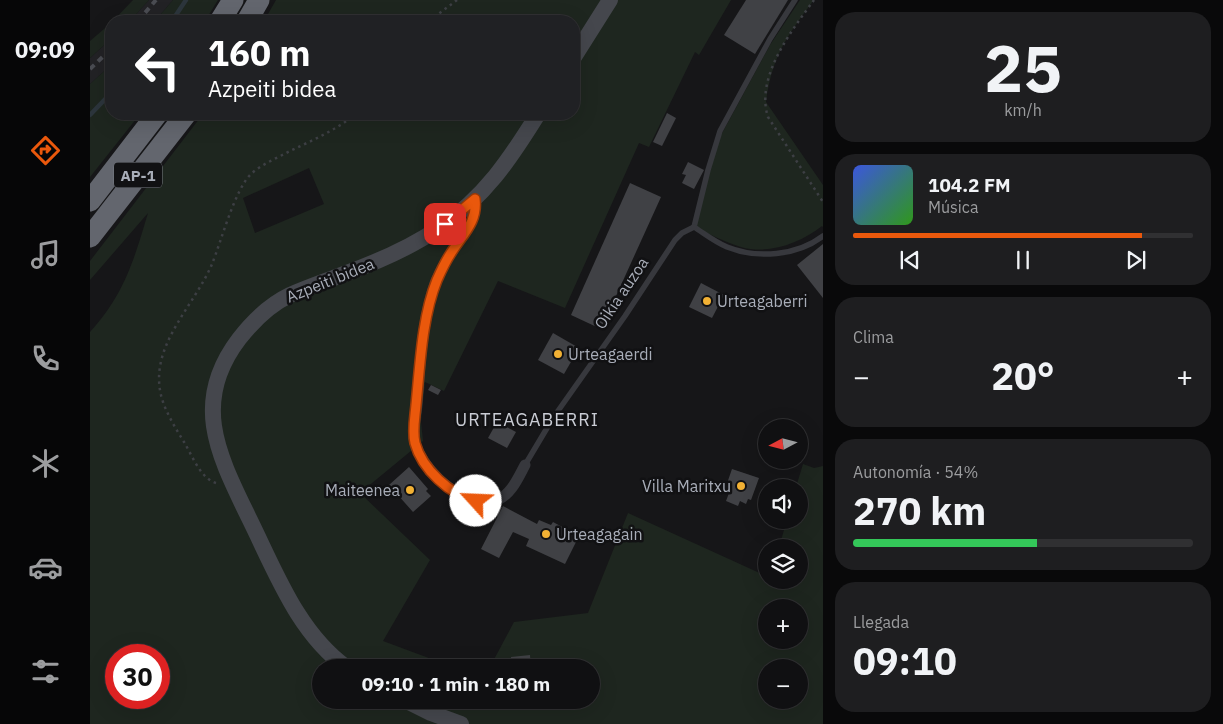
<!DOCTYPE html>
<html lang="es">
<head>
<meta charset="utf-8">
<style>
  :root { --surface:#101012; --page:#1e1e20; --text:#f1f3f6; --muted:#9c9d9f; --line:#303032; --accent:#ea580c }
  body { margin:0; font-family:"IBM Plex Sans",sans-serif; background:var(--page); color:var(--text); height:100vh; display:flex; flex-direction:column; font-size:19px; white-space:nowrap }
  * { box-sizing:border-box; margin:0 }
  p { font-size:16px; color:var(--muted) }
  .icon { flex:none; width:28px; height:28px; fill:none; stroke:currentColor; stroke-width:2; stroke-linecap:round; stroke-linejoin:round }
  .map { position:relative; flex:1; overflow:hidden }
  .drawer { display:flex; flex-direction:column; gap:12px; padding:12px; background:#09090a; width:400px }
  .drawer>* { flex:none }
  .hud { position:absolute; left:15px; top:15px; width:475px; height:105px; border-radius:20px; box-shadow:0 5px 20px #0002,0 0 0 1px var(--line); background:#202124; color:#fff; overflow:hidden }
  .needle { width:32px; rotate:263deg }
  .fabs { position:absolute; left:668px; top:419px; display:grid; gap:10px }
  .fabs a { display:grid; place-items:center; width:50px; height:50px; border-radius:50%; background:var(--surface); box-shadow:0 5px 20px #0002,0 0 0 1px var(--line); font-size:25px }
  .speed { position:absolute; left:15px; top:644px; display:flex; gap:10px; font-size:25px; font-weight:700; text-align:center }
  .speed>* { display:grid; place-content:center; width:65px; height:65px; border-radius:50%; background:var(--surface); box-shadow:0 5px 20px #0002,0 0 0 1px var(--line); line-height:1 }
  .speed .limit { border:8px solid #d22; background:#fff; color:#111 }
  .pin { position:absolute; display:grid; place-items:center; width:42px; height:42px; color:#fff; margin:-21px; border-radius:10px; box-shadow:0 2px 8px #0006 }
  .me { position:absolute; width:55px; margin:-28px; rotate:295deg; stroke-linejoin:round; filter:drop-shadow(0 0 4px #0008) }
  .turn { display:flex; align-items:center; gap:18px; height:105px; padding:0 20px; font-size:22px }
  .turn .icon { width:65px; height:65px; stroke-width:2.5 }
  .turn b { display:block; font-size:35px; line-height:42px }
  .big { font-size:38px; font-weight:800; line-height:1.1 }
  .drawer .tile { flex:1; display:flex; flex-direction:column; justify-content:center; gap:8px; min-width:0; padding:0 18px; border-radius:20px; background:var(--page) }
  .drawer .dial { align-items:center; gap:0 }
  .dial b { font-size:65px; line-height:1 }
  .song { display:flex; align-items:center; gap:15px }
  .cover { width:60px; height:60px; border-radius:8px; background:linear-gradient(135deg,hsl(230 70% 55%),hsl(110 70% 35%)) }
  .played { height:5px; border-radius:2px; background:linear-gradient(90deg,var(--accent) 85%,var(--line) 85%) }
  .keys { display:flex; justify-content:space-around; direction:ltr }
  .heat { display:flex; justify-content:space-between; align-items:center; font-size:28px; direction:ltr }
  .charge { height:8px; border-radius:4px; background:linear-gradient(90deg,#34c759 54%,var(--line) 0) }
  .trip { position:absolute; left:222px; top:659px; width:288px; height:50px; border-radius:25px; background:var(--surface); box-shadow:0 5px 20px #0002,0 0 0 1px var(--line); font-weight:800; line-height:50px; text-align:center }
  main { display:flex; flex:1; min-height:0 }
  .dock { display:flex; flex-direction:column; width:90px; justify-content:space-around; align-items:center; background:#060607; color:var(--muted) }
  .dock .icon { width:35px; height:35px }
  .dock .selected { color:var(--accent) }
  .dock b { font-size:22px; color:var(--text) }
  .map>svg:first-child { display:block }
  .built { fill:#222225 }
  .green { fill:#1e261f; fill-rule:evenodd }
  .lines { fill:none; stroke-linecap:round; stroke-linejoin:round }
  .stream { stroke:#2c353c; stroke-width:4.5 }
  .building { fill:#404145 }
  .path { stroke:#3d3f44; stroke-width:2.5; stroke-dasharray:2.5 4; stroke-linecap:butt }
  .lane { stroke:#37383d; stroke-width:5.5 }
  .street { stroke:#37383d; stroke-width:11 }
  .secondary { stroke:#45474d; stroke-width:16 }
  .highway { stroke:#63666e; stroke-width:21 }
  .rail { stroke:#4a4c52; stroke-width:4; stroke-dasharray:6 5; stroke-linecap:butt }
  .route-casing { stroke:#983908; stroke-width:12 }
  .route { stroke:#ea580c; stroke-width:9 }
  .poi-dot { fill:#f2b134; stroke:#111113; stroke-width:2 }
  .labels { text-anchor:middle; dominant-baseline:central; stroke-width:5; stroke-linejoin:round; paint-order:stroke }
  .shield { fill:#111113; stroke:#7b7e86; stroke-width:1 }
  .shield-label { font-size:15px; font-weight:bold; fill:#a8adb8 }
  .street-label { font-size:16px; fill:#a8adb8; stroke:#111113 }
  .poi-label { font-size:16px; fill:#a8adb8; stroke:#111113; text-anchor:start }
  .neighbourhood-label { font-size:18px; letter-spacing:1px; fill:#c9ccd4; stroke:#111113 }
</style>
</head>
<body>
<main>
<nav class="dock">
<b>09:09</b>
<svg class="icon selected" aria-label="directions" viewBox="0 0 24 24"><path d="M12 3l9 9-9 9-9-9zM9 14v-3h6M13 9l2 2-2 2"/></svg>
<svg class="icon" aria-label="music" viewBox="0 0 24 24"><path d="M9 18V5l10-2v13"/><circle cx="6" cy="18" r="3"/><circle cx="16" cy="16" r="3"/></svg>
<svg class="icon" aria-label="phone" viewBox="0 0 24 24"><path d="M5 4h4l2 5-3 2q2 4 5 5l2-3 5 2v4C11 20 4 13 5 4z"/></svg>
<svg class="icon" aria-label="climate" viewBox="0 0 24 24"><path d="M12 3v18M4 7l16 10M4 17L20 7"/></svg>
<svg class="icon" aria-label="car" viewBox="0 0 24 24"><path d="M5 17H2v-5l4-1 3-4h7l3 4 3 1v5h-3M9 17h6M6 11h13"/><circle cx="7" cy="17" r="2"/><circle cx="17" cy="17" r="2"/></svg>
<svg class="icon" aria-label="filters" viewBox="0 0 24 24"><path d="M4 7h16M4 17h16"/><circle cx="9" cy="7" r="2"/><circle cx="15" cy="17" r="2"/></svg>
</nav>
<div class="map">
<svg width="733" height="724" viewBox="0 0 733 724">
  <rect width="100%" height="100%" fill="#161618"/>
  <g class="built">
    <polygon points="59,0 83,0 65,21 40,21"/>
    <polygon points="21,39 21,65 0,84 0,58"/>
  </g>
  <g class="green">
    <polygon points="43,0 59,0 40,21 23,21"/>
    <polygon points="83,0 128,0 115,21 65,21"/>
    <path d="M186,0H641L609,55L605,52L559,147L549,143L475,308L408,281L354,391L335,382L331,422L333,441L270,493L340,560L293,641L363,667L231,668V700H501V668L400,667L424,622L498,613L538,513L676,576V580H709V548L689,547L697,520H709V488L706,487L713,464L724,468L733,466V724H0V332C34,295 44,260 58,213L0,280V261L113,114H484V21H174ZM219,168L234,204L165,233L153,198ZM676,608H709V640H676ZM26,655H69V698H26ZM676,668H709V700H676Z"/>
    <path d="M710,0H724C697,36 682,56 676,102L733,185V227L732,226C710,243 679,255 651,247C635,242 619,234 604,227L624,148L680,45Z"/>
    <polygon points="21,23 21,39 0,58 0,41"/>
    <polygon points="21,65 21,114 50,114 0,177 0,84"/>
  </g>
  <g class="lines">
    <g class="stream">
      <polyline points="82,21 96,0"/>
      <polyline points="0,115 21,93"/>
    </g>
  </g>
  <g class="building">
    <polygon points="656,0 698,0 665,54 634,35"/>
    <polygon points="577,113 586,118 572,146 563,142"/>
    <polygon points="598,162 614,170 604,189 592,183 596,175 592,174"/>
    <polygon points="540,183 571,197 511,329 481,315"/>
    <polygon points="733,244 733,298 707,265"/>
    <polygon points="611,283 634,295 622,318 599,307"/>
    <polygon points="463,333 489,348 474,374 448,360"/>
    <polygon points="341,385 351,390 348,395 338,390"/>
    <polygon points="407,422 426,432 417,448 398,438"/>
    <polygon points="319,467 338,489 336,491 341,496 323,512 299,485"/>
    <polygon points="642,469 669,478 661,500 658,499 656,504 650,501 648,506 636,501 639,493 634,492"/>
    <polygon points="413,506 447,524 449,520 461,525 463,522 489,536 475,564 436,546 439,539 423,532 409,558 391,549"/>
    <polygon points="440,655 441,668 422,668 421,657"/>
  </g>
  <g class="lines">
    <g class="path">
      <path d="M724,0C702,30 665,77 678,117L733,202"/>
      <polyline points="339,21 367,0"/>
      <path d="M126,483C110,478 102,455 94,442C86,429 78,416 73,402C55,349 103,309 122,264C131,242 145,189 161,174C172,164 187,158 200,151C223,140 246,130 266,114"/>
    </g>
    <g class="lane">
      <polyline points="604,227 618,170 630,131 680,39 705,0"/>
      <path d="M604,227C615,234 625,242 637,247C667,259 707,256 733,236"/>
      <polyline points="435,465 463,418 535,316 585,240 592,233 604,227"/>
    </g>
    <path class="street" d="M385,199C388,220 374,233 363,250C356,260 350,271 345,283C332,321 330,364 327,404C326,415 323,427 324,438C328,467 376,513 407,500C421,495 428,478 435,465"/>
    <g class="secondary">
      <polyline points="484,57 520,0"/>
      <path d="M257,668C207,632 185,570 158,516C128,454 101,402 149,339C163,321 179,305 200,295C218,287 236,281 254,274C287,262 320,248 349,228C395,197 420,159 448,114"/>
      <polyline points="315,700 341,713 371,724"/>
    </g>
    <g class="highway">
      <polyline points="130,21 143,0"/>
      <polyline points="157,21 169,0"/>
      <polyline points="0,201 67,114"/>
      <polyline points="0,237 96,114"/>
    </g>
    <g class="rail">
      <polyline points="48,21 66,0"/>
      <polyline points="0,69 21,49"/>
    </g>
  </g>
  <g class="lines">
    <g class="route-casing">
      <path id="route" d="M355,224L385,199C388,222 372,235 361,253C355,262 351,271 347,280C332,317 330,365 326,405C325,417 322,431 325,443C332,469 360,495 386,501"/>
    </g>
    <use href="#route" class="route"/>
  </g>
  <g class="poi-dot">
    <circle cx="617" cy="301" r="5"/>
    <circle cx="468" cy="354" r="5"/>
    <circle cx="651" cy="486" r="5"/>
    <circle cx="320" cy="490" r="5"/>
    <circle cx="456" cy="534" r="5"/>
  </g>
  <g class="labels">
    <rect class="shield" x="24" y="162.5" width="48" height="25" rx="4"/>
    <g class="shield-label">
      <text x="48" y="175">AP-1</text>
    </g>
    <g class="street-label">
      <text transform="translate(240 280) rotate(-22)">Azpeiti bidea</text>
      <text transform="translate(531 293) rotate(-56)">Oikia auzoa</text>
    </g>
    <g class="poi-label">
      <text x="627" y="301">Urteagaberri</text>
      <text x="478" y="354">Urteagaerdi</text>
      <text x="641" y="486" text-anchor="end">Villa Maritxu</text>
      <text x="310" y="490" text-anchor="end">Maiteenea</text>
      <text x="466" y="534">Urteagagain</text>
    </g>
    <g class="neighbourhood-label">
      <text x="437" y="419">URTEAGABERRI</text>
    </g>
  </g>
</svg>
<div class="fabs">
<a><svg class="needle" viewBox="-14 -14 28 28"><path d="M0-13l5 13h-10z" fill="#e53935"/><path d="M0 13l5-13h-10z" fill="#9c9d9f"/></svg></a>
<a><svg class="icon" aria-label="sound" viewBox="0 0 24 24"><path d="M4 9h4l5-4v14l-5-4H4zM17 9q2 3 0 6"/></svg></a>
<a><svg class="icon" aria-label="layers" viewBox="0 0 24 24"><path d="M12 4l9 5-9 5-9-5zM3 14l9 5 9-5"/></svg></a>
<a>+</a>
<a>−</a>
</div>
<div class="speed"><div class="limit">30</div></div>
<div class="pin" style="left:355px;top:224px;background:#d93025"><svg class="icon" aria-label="arrive" viewBox="0 0 24 24"><path d="M6 21V4h12l-3 4 3 4H6"/></svg></div>
<svg class="me" style="left:386px;top:501px" viewBox="-20 -20 40 40"><circle r="19" fill="#fff"/><path d="M0-13L10 11 0 6-10 11z" fill="#ea580c"/></svg>
<div class="trip">09:10 · 1 min · 180 m</div>
<div class="hud">
<div class="turn"><svg class="icon" aria-label="left" viewBox="0 0 24 24"><path d="M17 20v-9H6M10 6l-5 5 5 5"/></svg><div><b>160 m</b>Azpeiti bidea</div></div>
</div>
</div>
<section class="drawer">
<div class="tile dial"><b>25</b><p>km/h</p></div>
<div class="tile">
<div class="song"><i class="cover"></i><div><b>104.2 FM</b><p>Música</p></div></div>
<div class="played"></div>
<div class="keys"><svg class="icon" aria-label="previous" viewBox="0 0 24 24"><path d="M18 5L8 12l10 7zM5 5v14"/></svg><svg class="icon" aria-label="pause" viewBox="0 0 24 24"><path d="M8 5v14M16 5v14"/></svg><svg class="icon" aria-label="next" viewBox="0 0 24 24"><path d="M6 5l10 7-10 7zM19 5v14"/></svg></div>
</div>
<div class="tile"><p>Clima</p>
<div class="heat"><a>−</a><b class="big">20°</b><a>+</a></div>
</div>
<div class="tile"><p>Autonomía · 54%</p><b class="big">270 km</b><div class="charge"></div></div>
<div class="tile"><p>Llegada</p><b class="big">09:10</b></div>
</section>
</main>
</body>
</html>
